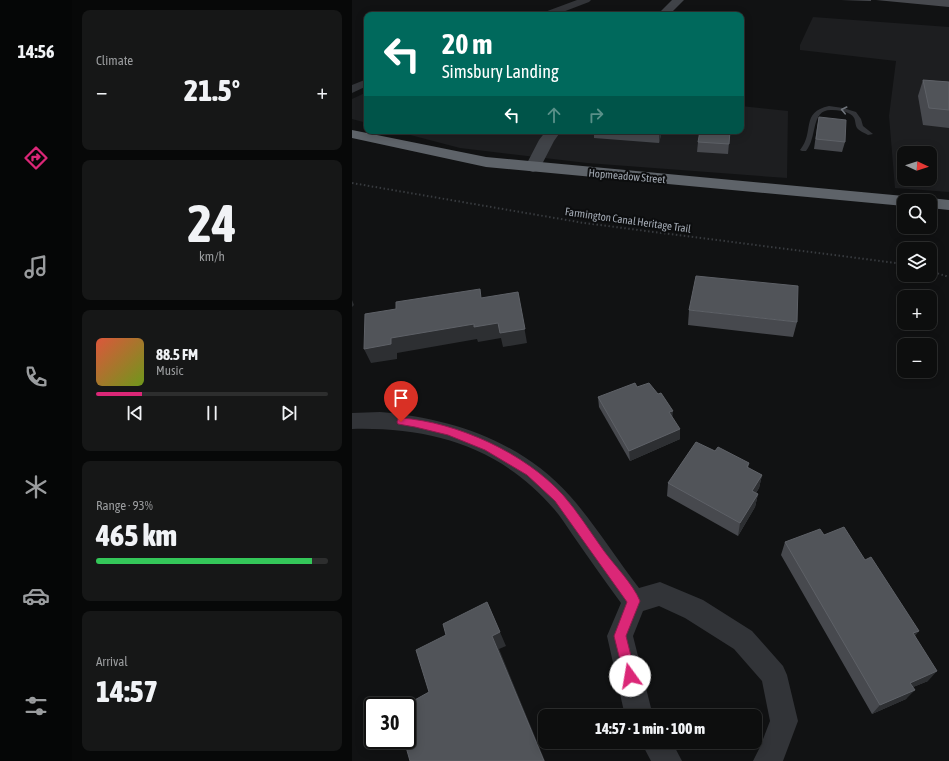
<!DOCTYPE html>
<html lang="en">
<head>
<meta charset="utf-8">
<style>
  :root { --surface:#0d0e0e; --page:#161717; --text:#f1f3f6; --muted:#9a9c9e; --line:#2d2e2e; --accent:#db2777 }
  body { margin:0; font-family:"Asap Condensed",sans-serif; background:var(--page); color:var(--text); height:100vh; display:flex; flex-direction:column; font-size:15px; white-space:nowrap }
  * { box-sizing:border-box; margin:0 }
  p { font-size:13px; color:var(--muted) }
  .icon { flex:none; width:22px; height:22px; fill:none; stroke:currentColor; stroke-width:2; stroke-linecap:round; stroke-linejoin:round }
  .map { position:relative; flex:1; overflow:hidden }
  .details { display:flex; flex-direction:column; gap:10px; padding:10px; background:#070808; width:280px }
  .details>* { flex:none }
  .top-card { position:absolute; left:12px; top:12px; width:380px; height:122px; border-radius:8px; box-shadow:0 2px 10px #0003,0 0 0 1px var(--line); background:#00695c; color:#fff; overflow:hidden }
  .needle { width:26px; rotate:94deg }
  .fabs { position:absolute; left:545px; top:146px; display:grid; gap:8px }
  .fabs a { display:grid; place-items:center; width:40px; height:40px; border-radius:8px; background:var(--surface); box-shadow:0 2px 10px #0003,0 0 0 1px var(--line); font-size:20px }
  .speed { position:absolute; left:12px; top:697px; display:flex; gap:8px; font-size:20px; font-weight:700; text-align:center }
  .speed>* { display:grid; place-content:center; width:52px; height:52px; border-radius:50%; background:var(--surface); box-shadow:0 2px 10px #0003,0 0 0 1px var(--line); line-height:1 }
  .speed .limit { border:2px solid #111; border-radius:6px; background:#fff; color:#111 }
  .pin { position:absolute; display:grid; place-items:center; width:34px; height:34px; color:#fff; margin:-41px -17px; border-radius:50% 50% 50% 0; rotate:-45deg; box-shadow:0 0 4px #0007 }
  .pin .icon { rotate:45deg }
  .me { position:absolute; width:44px; margin:-22px; rotate:347deg; stroke-linejoin:round; filter:drop-shadow(0 0 3px #0008) }
  .turn { display:flex; align-items:center; gap:14px; height:84px; padding:0 12px; font-size:18px }
  .turn .icon { width:52px; height:52px; stroke-width:2.5 }
  .turn b { display:block; font-size:28px; line-height:34px }
  .lanes { display:flex; align-items:center; height:38px; padding:0 12px; background:#0003; justify-content:center; gap:20px; direction:ltr }
  .lanes .off { opacity:.35 }
  .big { font-size:30px; font-weight:800; line-height:1.1 }
  .details .tile { flex:1; display:flex; flex-direction:column; justify-content:center; gap:6px; min-width:0; padding:0 14px; border-radius:8px; background:var(--page) }
  .details .dial { align-items:center; gap:0 }
  .dial b { font-size:52px; line-height:1 }
  .song { display:flex; align-items:center; gap:12px }
  .cover { width:48px; height:48px; border-radius:6px; background:linear-gradient(135deg,hsl(10 70% 55%),hsl(80 70% 35%)) }
  .played { height:4px; border-radius:2px; background:linear-gradient(90deg,var(--accent) 20%,var(--line) 20%) }
  .keys { display:flex; justify-content:space-around; direction:ltr }
  .heat { display:flex; justify-content:space-between; align-items:center; font-size:22px; direction:ltr }
  .charge { height:6px; border-radius:3px; background:linear-gradient(90deg,#34c759 93%,var(--line) 0) }
  .trip { position:absolute; left:186px; top:709px; width:224px; height:40px; border-radius:8px; background:var(--surface); box-shadow:0 2px 10px #0003,0 0 0 1px var(--line); font-weight:800; line-height:40px; text-align:center }
  main { display:flex; flex:1; min-height:0 }
  .menu { display:flex; flex-direction:column; width:72px; justify-content:space-around; align-items:center; background:#050606; color:var(--muted) }
  .menu .icon { width:28px; height:28px }
  .menu .selected { color:var(--accent) }
  .menu b { font-size:18px; color:var(--text) }
  .map>svg:first-child { display:block }
  .built { fill:#1d1e20; fill-rule:evenodd }
  .lines { fill:none; stroke-linecap:round; stroke-linejoin:round }
  .path { stroke:#383b3f; stroke-width:2; stroke-dasharray:1.5 2.5; stroke-linecap:butt }
  .lane { fill:#323438; fill-rule:evenodd }
  .street { fill:#323438; fill-rule:evenodd }
  .secondary { fill:#404348; fill-rule:evenodd }
  .highway { fill:#5e6369; fill-rule:evenodd }
  .wall { fill:#47494e }
  .shaded-wall { fill:#2d2f32 }
  .building { fill:#515459; stroke:#5e6167 }
  .oneway { stroke:#70757c }
  .route { fill:#db2777; stroke:#8e194d }
  .labels { text-anchor:middle; dominant-baseline:central; stroke-width:4; stroke-linejoin:round; paint-order:stroke }
  .far-street-label { font-size:11px; fill:#a3aab4; stroke:#0c0d0e }
</style>
</head>
<body>
<main>
<nav class="menu">
<b>14:56</b>
<svg class="icon selected" aria-label="directions" viewBox="0 0 24 24"><path d="M12 3l9 9-9 9-9-9zM9 14v-3h6M13 9l2 2-2 2"/></svg>
<svg class="icon" aria-label="music" viewBox="0 0 24 24"><path d="M9 18V5l10-2v13"/><circle cx="6" cy="18" r="3"/><circle cx="16" cy="16" r="3"/></svg>
<svg class="icon" aria-label="phone" viewBox="0 0 24 24"><path d="M5 4h4l2 5-3 2q2 4 5 5l2-3 5 2v4C11 20 4 13 5 4z"/></svg>
<svg class="icon" aria-label="climate" viewBox="0 0 24 24"><path d="M12 3v18M4 7l16 10M4 17L20 7"/></svg>
<svg class="icon" aria-label="car" viewBox="0 0 24 24"><path d="M5 17H2v-5l4-1 3-4h7l3 4 3 1v5h-3M9 17h6M6 11h13"/><circle cx="7" cy="17" r="2"/><circle cx="17" cy="17" r="2"/></svg>
<svg class="icon" aria-label="filters" viewBox="0 0 24 24"><path d="M4 7h16M4 17h16"/><circle cx="9" cy="7" r="2"/><circle cx="15" cy="17" r="2"/></svg>
</nav>
<section class="details">
<div class="tile"><p>Climate</p>
<div class="heat"><a>−</a><b class="big">21.5°</b><a>+</a></div>
</div>
<div class="tile dial"><b>24</b><p>km/h</p></div>
<div class="tile">
<div class="song"><i class="cover"></i><div><b>88.5 FM</b><p>Music</p></div></div>
<div class="played"></div>
<div class="keys"><svg class="icon" aria-label="previous" viewBox="0 0 24 24"><path d="M18 5L8 12l10 7zM5 5v14"/></svg><svg class="icon" aria-label="pause" viewBox="0 0 24 24"><path d="M8 5v14M16 5v14"/></svg><svg class="icon" aria-label="next" viewBox="0 0 24 24"><path d="M6 5l10 7-10 7zM19 5v14"/></svg></div>
</div>
<div class="tile"><p>Range · 93%</p><b class="big">465 km</b><div class="charge"></div></div>
<div class="tile"><p>Arrival</p><b class="big">14:57</b></div>
</section>
<div class="map">
<svg width="597" height="761" viewBox="0 0 597 761">
  <rect width="100%" height="100%" fill="#111213"/>
  <g class="built">
    <path d="M461,17L597,27V192L543,188L537,116L544,61L448,50V45ZM552,153H578V179H552Z"/>
    <polygon points="15,92 15,123 0,119 0,99"/>
    <polygon points="389,106 436,111 435,178 235,163 108,148 43,131 389,131"/>
  </g>
  <g class="lines">
    <g class="path">
      <polyline points="0,183 232,223 552,264"/>
      <polyline points="578,271 597,277"/>
    </g>
    <g class="lane">
      <path d="M477,106L491,108L504,112L509,119L511,126L521,134L516,135C513,133 507,131 505,128C502,123 505,118 498,114C493,111 486,110 480,110C458,109 466,137 454,151H450L448,150C463,132 448,112 477,106Z"/>
      <polygon points="145,131 154,131 151,133"/>
    </g>
    <g class="street">
      <polygon points="225,0 239,0 237,2 203,15 189,15 190,13"/>
      <polygon points="15,79 15,86 0,93 0,85"/>
      <path d="M28,412C99,418 169,441 218,496C242,523 264,558 287,588L308,582L351,600L400,631L431,666L435,675L446,721L431,761H401L408,747L418,721L410,681L382,649L333,618L307,606L291,611L281,636L301,716H273L255,636L269,603C252,580 236,557 220,534C214,525 209,517 202,509C149,447 79,427 0,429V413Z"/>
      <polygon points="289,742 320,742 330,761 299,761"/>
    </g>
    <g class="secondary">
      <polygon points="320,0 332,0 317,15 305,15"/>
      <polygon points="194,131 209,131 202,141 187,170 181,172 175,170 173,167 187,140"/>
    </g>
    <g class="highway">
      <polygon points="0,130 134,157 552,196 558,197 560,201 552,201 552,206 134,167 0,138"/>
      <polygon points="578,198 597,200 597,210 578,208 578,201 571,201"/>
    </g>
  </g>
  <g class="wall">
    <polygon points="489,0 519,0 519,1"/>
    <polygon points="524,0 597,0 597,7"/>
    <polygon points="571,80 597,82 597,128 571,125 566,96"/>
    <polygon points="467,117 493,142 490,152 462,149 465,127"/>
    <polygon points="242,131 310,131 307,143 242,138"/>
    <polygon points="378,131 376,154 345,152 346,142"/>
    <polygon points="337,310 445,322 441,337 336,325"/>
    <polygon points="285,387 320,418 328,439 278,461 247,407 246,397"/>
    <polygon points="363,451 397,463 396,468 410,475 407,488 404,493 406,494 403,507 386,536 315,496 316,483"/>
    <polygon points="472,535 513,560 567,631 563,635 576,681 561,687 554,699 520,714 429,555 433,542"/>
  </g>
  <g class="shaded-wall">
    <polygon points="307,131 310,131 307,143"/>
    <polygon points="166,292 175,343 151,347 149,338 126,342 125,339 45,353 45,359 19,363 12,349 39,338"/>
    <polygon points="0,300 2,305 0,307"/>
    <polygon points="321,411 320,420 317,412"/>
    <polygon points="328,429 328,439 278,461 277,451"/>
    <polygon points="410,475 407,488 397,504 400,491"/>
    <polygon points="406,494 403,507 386,536 388,523"/>
    <polygon points="135,602 154,646 147,649 193,761 192,761 140,636"/>
    <polygon points="567,631 558,642 561,633"/>
    <polygon points="585,671 576,681 549,692 558,683"/>
    <polygon points="563,690 554,699 520,714 528,705"/>
  </g>
  <g class="building">
    <polygon points="571,80 597,82 597,110 577,108"/>
    <polygon points="467,117 494,120 493,142 464,139"/>
    <polygon points="348,131 378,131 377,144 346,142"/>
    <polygon points="344,276 446,286 445,322 337,310"/>
    <polygon points="128,289 129,298 166,292 173,329 148,333 146,323 122,327 122,324 39,338 39,344 12,349 13,314 44,309 44,302"/>
    <polygon points="283,383 285,387 297,383 306,394 309,393 321,411 317,412 328,429 277,451 246,397"/>
    <polygon points="344,442 363,451 366,447 397,463 395,467 410,475 400,491 406,494 388,523 316,483"/>
    <polygon points="492,527 513,560 519,557 567,631 561,633 585,671 558,683 563,690 528,705 433,542 468,529 472,535"/>
    <polygon points="135,602 148,632 140,636 192,761 58,761 52,740 55,740 55,706 52,706 77,692 64,650 94,635 91,624"/>
  </g>
  <defs><path id="oneway-chevron" d="M-2-3.5L2.5 0L-2 3.5" fill="none" stroke-width="1.6" stroke-linecap="round" stroke-linejoin="round"/></defs>
  <use class="oneway" href="#oneway-chevron" transform="translate(492 110) rotate(-167)"/>
  <path class="route" d="M49,418C105,422 173,453 211,495C226,512 239,533 252,551C263,566 281,584 288,601L274,636L284,676L282,680L278,682L273,680L262,636L275,602L203,501L175,475L133,450L96,435L63,427L46,424L45,422L46,419Z"/>
  <g class="labels">
    <g class="far-street-label">
      <text transform="translate(275 176) rotate(5)">Hopmeadow Street</text>
      <text transform="translate(276 220) rotate(8)">Farmington Canal Heritage Trail</text>
    </g>
  </g>
</svg>
<div class="fabs">
<a><svg class="needle" viewBox="-14 -14 28 28"><path d="M0-13l5 13h-10z" fill="#e53935"/><path d="M0 13l5-13h-10z" fill="#9a9c9e"/></svg></a>
<a><svg class="icon" aria-label="search" viewBox="0 0 24 24"><circle cx="10" cy="10" r="6"/><path d="M15 15l6 6"/></svg></a>
<a><svg class="icon" aria-label="layers" viewBox="0 0 24 24"><path d="M12 4l9 5-9 5-9-5zM3 14l9 5 9-5"/></svg></a>
<a>+</a>
<a>−</a>
</div>
<div class="speed"><div class="limit">30</div></div>
<div class="pin" style="left:49px;top:422px;background:#d93025"><svg class="icon" aria-label="arrive" viewBox="0 0 24 24"><path d="M6 21V4h12l-3 4 3 4H6"/></svg></div>
<svg class="me" style="left:278px;top:676px" viewBox="-20 -20 40 40"><circle r="19" fill="#fff"/><path d="M0-13L10 11 0 6-10 11z" fill="#db2777"/></svg>
<div class="trip">14:57 · 1 min · 100 m</div>
<div class="top-card">
<div class="turn"><svg class="icon" aria-label="left" viewBox="0 0 24 24"><path d="M17 20v-9H6M10 6l-5 5 5 5"/></svg><div><b>20 m</b>Simsbury Landing</div></div>
<div class="lanes"><svg class="icon" aria-label="left" viewBox="0 0 24 24"><path d="M17 20v-9H6M10 6l-5 5 5 5"/></svg><svg class="icon off" aria-label="ahead" viewBox="0 0 24 24"><path d="M12 20V5M6 11l6-6 6 6"/></svg><svg class="icon off" aria-label="right" viewBox="0 0 24 24"><path d="M7 20v-9h11M14 6l5 5-5 5"/></svg></div>
</div>
</div>
</main>
</body>
</html>
